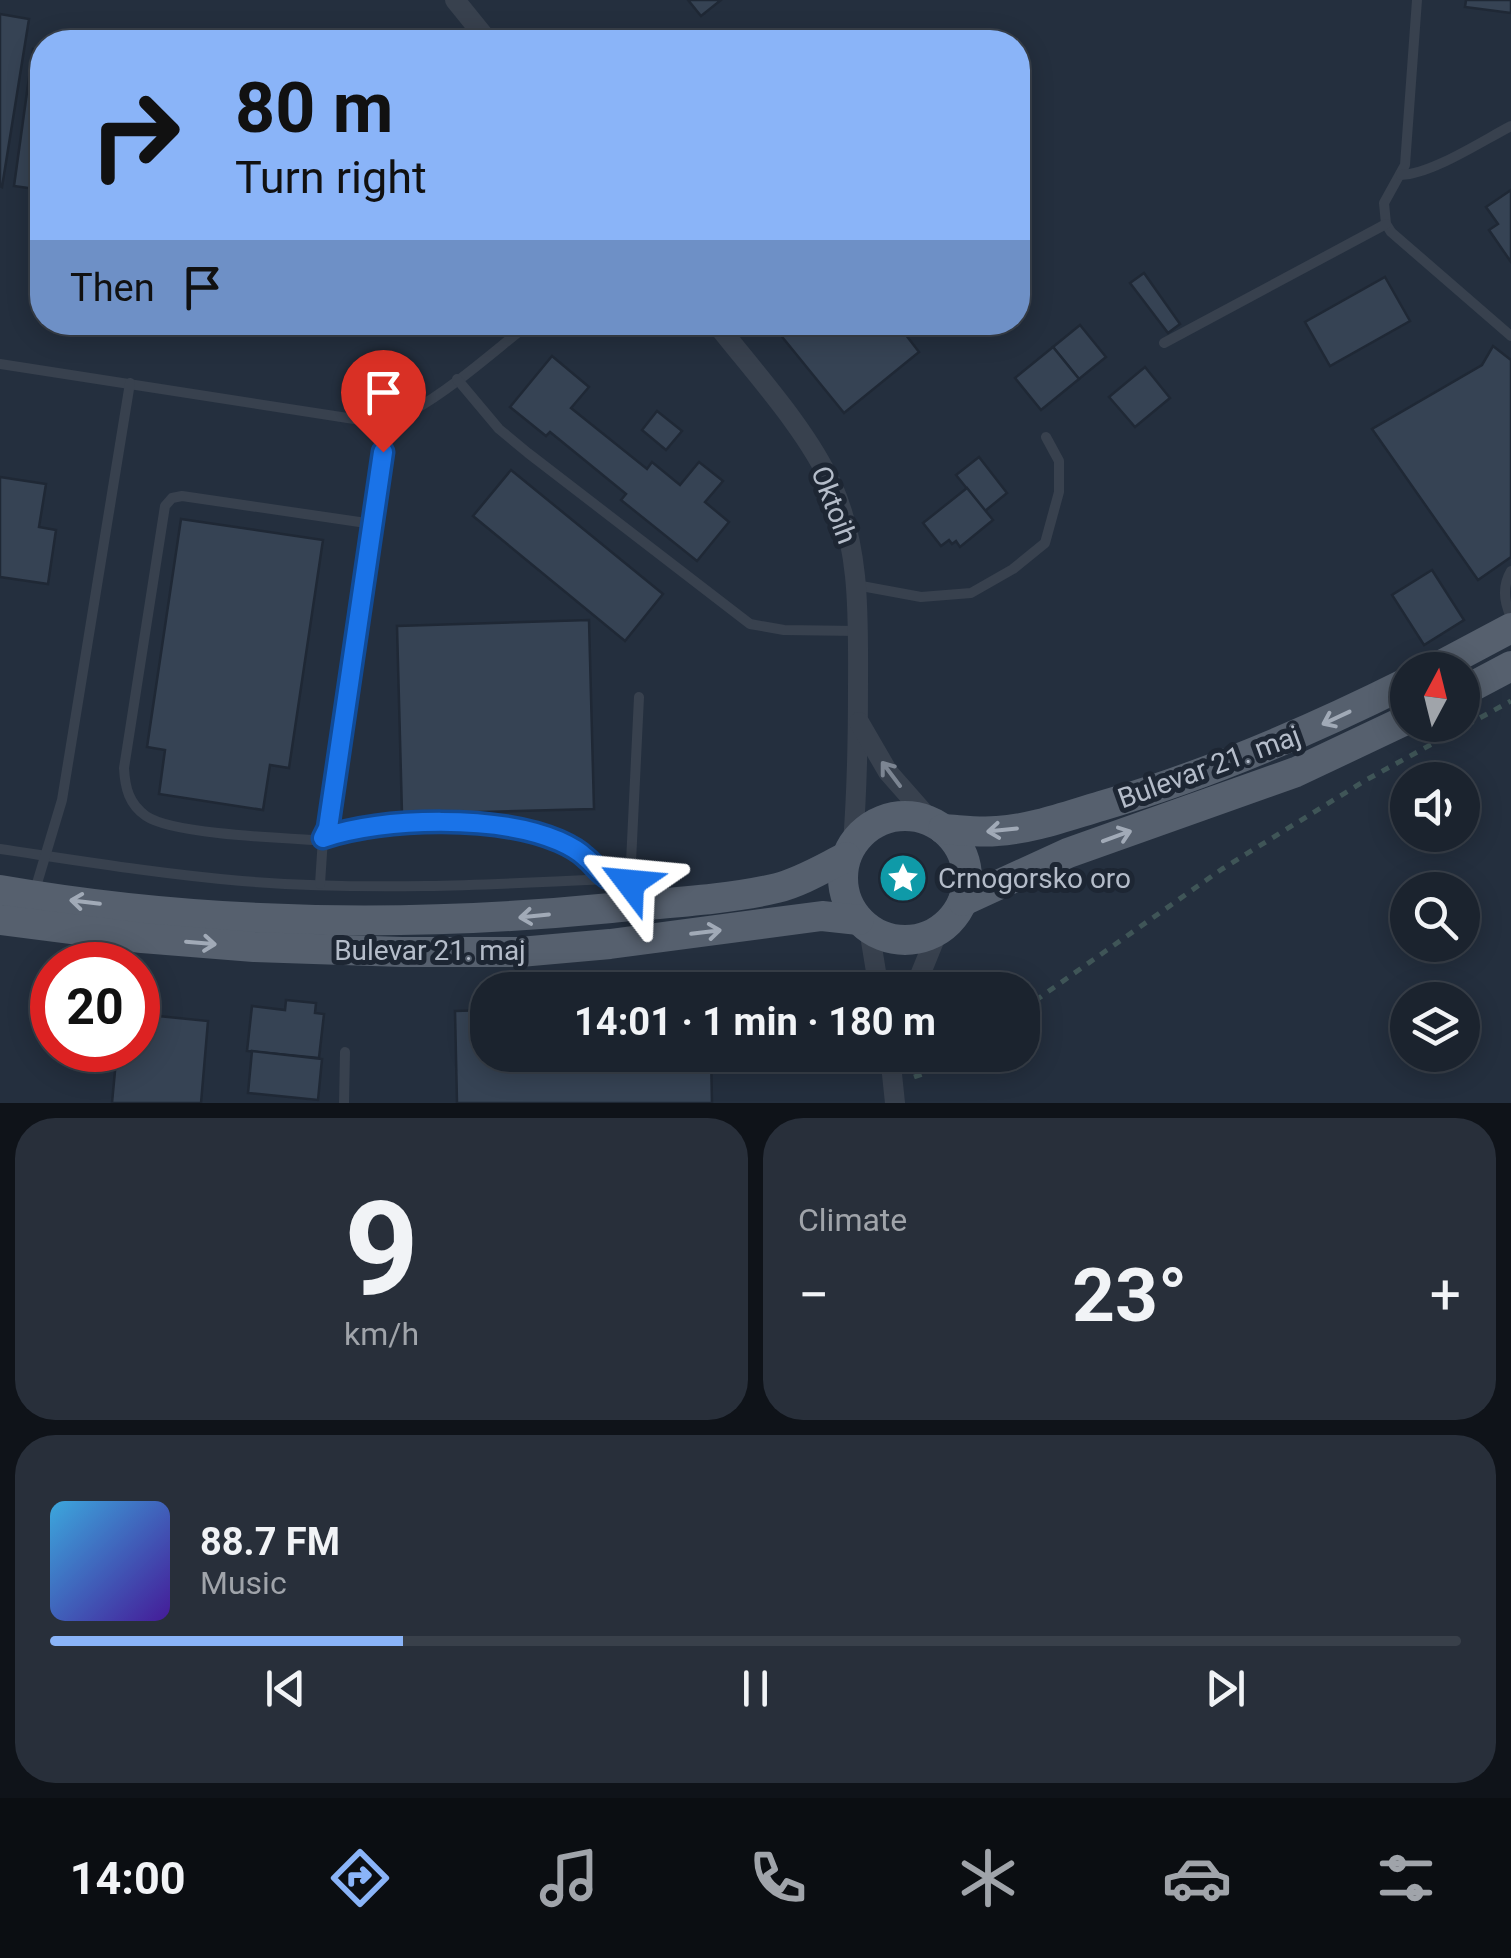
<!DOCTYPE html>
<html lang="en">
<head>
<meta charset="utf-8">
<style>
  :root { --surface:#1b232e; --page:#282f3a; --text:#f1f3f6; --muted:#a0a4aa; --line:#39404a; --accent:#8ab4f8 }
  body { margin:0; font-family:Roboto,sans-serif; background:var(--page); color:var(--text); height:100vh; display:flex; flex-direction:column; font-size:38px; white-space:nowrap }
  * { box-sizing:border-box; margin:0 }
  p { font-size:32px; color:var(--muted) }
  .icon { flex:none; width:55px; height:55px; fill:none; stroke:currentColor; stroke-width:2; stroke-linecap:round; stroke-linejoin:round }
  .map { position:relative; height:1103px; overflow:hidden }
  .panel { display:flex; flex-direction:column; gap:15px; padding:15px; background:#0f1319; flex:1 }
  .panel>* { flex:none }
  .banner { position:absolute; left:30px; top:30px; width:1000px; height:305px; border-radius:40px; box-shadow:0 5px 25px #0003,0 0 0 2px var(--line); background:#8ab4f8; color:#111; overflow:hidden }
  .needle { width:65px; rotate:7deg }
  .tools { position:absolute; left:1390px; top:652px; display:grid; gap:20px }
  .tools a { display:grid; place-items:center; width:90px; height:90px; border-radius:50%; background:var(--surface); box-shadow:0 5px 25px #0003,0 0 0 2px var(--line); font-size:50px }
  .speed { position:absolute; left:30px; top:942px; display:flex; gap:20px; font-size:50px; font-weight:700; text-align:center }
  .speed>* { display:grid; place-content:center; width:130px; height:130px; border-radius:50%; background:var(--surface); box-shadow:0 5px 25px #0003,0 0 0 2px var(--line); line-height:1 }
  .speed .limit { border:15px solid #d22; background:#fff; color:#111 }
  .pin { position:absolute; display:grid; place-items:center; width:85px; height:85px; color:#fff; margin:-102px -42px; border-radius:50% 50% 50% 0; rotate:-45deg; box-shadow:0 0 10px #0007 }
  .pin .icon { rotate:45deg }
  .me { position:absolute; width:110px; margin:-55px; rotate:299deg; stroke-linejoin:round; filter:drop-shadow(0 0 8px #0008) }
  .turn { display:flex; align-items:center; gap:35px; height:210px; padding:0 40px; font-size:45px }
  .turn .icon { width:130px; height:130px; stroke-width:2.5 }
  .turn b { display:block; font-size:70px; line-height:85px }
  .then { display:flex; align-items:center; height:95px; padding:0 40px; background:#0003; gap:20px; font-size:38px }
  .big { font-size:75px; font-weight:700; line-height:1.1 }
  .panel .tile { flex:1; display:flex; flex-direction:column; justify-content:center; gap:15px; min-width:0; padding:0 35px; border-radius:40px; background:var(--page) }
  .panel .dial { align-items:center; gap:0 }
  .dial b { font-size:130px; line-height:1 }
  .song { display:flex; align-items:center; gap:30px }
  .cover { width:120px; height:120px; border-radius:15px; background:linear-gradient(135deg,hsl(200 70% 55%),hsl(260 70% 35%)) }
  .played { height:10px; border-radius:5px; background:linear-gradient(90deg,var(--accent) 25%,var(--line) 25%) }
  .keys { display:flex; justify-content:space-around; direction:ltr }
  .heat { display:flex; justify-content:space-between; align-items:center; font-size:55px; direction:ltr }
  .panel .tiles { flex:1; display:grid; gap:15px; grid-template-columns:1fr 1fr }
  .tile:last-child { grid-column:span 2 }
  .trip { position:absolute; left:470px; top:972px; width:570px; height:100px; border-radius:40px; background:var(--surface); box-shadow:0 5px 25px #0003,0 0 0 2px var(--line); font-weight:700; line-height:100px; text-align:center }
  .tab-bar { display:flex; height:160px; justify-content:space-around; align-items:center; background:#0b0e12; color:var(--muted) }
  .tab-bar .icon { width:70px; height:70px }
  .tab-bar .active { color:var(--accent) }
  .tab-bar b { font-size:45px; color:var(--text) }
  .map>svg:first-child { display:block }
  .building { fill:#364354; stroke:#1f2835; stroke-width:2.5 }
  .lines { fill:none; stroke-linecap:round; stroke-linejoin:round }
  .path { stroke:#3f5557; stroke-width:5; stroke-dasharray:8 8; stroke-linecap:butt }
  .lane { stroke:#38414e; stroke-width:10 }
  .street { stroke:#38414e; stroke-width:20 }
  .primary { stroke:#56606e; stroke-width:30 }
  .oneway { stroke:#a1aab7 }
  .oneway2 { stroke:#7c8592 }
  .route-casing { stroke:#114b97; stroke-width:25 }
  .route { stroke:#1a73e8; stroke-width:18 }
  .labels { text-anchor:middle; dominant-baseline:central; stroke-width:10; stroke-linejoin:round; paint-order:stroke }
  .street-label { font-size:28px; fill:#b4bcc9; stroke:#1d2633 }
  .poi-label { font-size:28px; fill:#b4bcc9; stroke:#1d2633; text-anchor:start }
</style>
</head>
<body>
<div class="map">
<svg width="1511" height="1103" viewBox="0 0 1511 1103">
  <rect width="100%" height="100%" fill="#242f3e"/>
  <g class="building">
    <polygon points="688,0 721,0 701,16"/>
    <polygon points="1466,0 1511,0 1511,13 1465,7"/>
    <polygon points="0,14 29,19 2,187 0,186"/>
    <polygon points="33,49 42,50 42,190 14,186"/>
    <polygon points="1511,190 1511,262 1489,230 1498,224 1486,207"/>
    <polygon points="1144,273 1180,324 1168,333 1130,283"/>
    <polygon points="1385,277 1410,321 1330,366 1305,322"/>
    <polygon points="770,322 896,322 919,352 844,413"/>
    <polygon points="1080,325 1106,357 1079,379 1053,347"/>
    <polygon points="1493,346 1511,360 1511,557 1478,580 1372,429 1482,365"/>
    <polygon points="1053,347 1079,379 1041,410 1015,378"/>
    <polygon points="552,356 589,387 571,408 647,469 652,462 680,485 699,462 723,481 705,502 729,522 697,561 621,500 626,494 550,432 546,436 510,407"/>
    <polygon points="1145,367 1170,398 1135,427 1109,397"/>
    <polygon points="657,411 682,431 666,450 642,430"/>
    <polygon points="979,457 1007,493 985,511 956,475"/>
    <polygon points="511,470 663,594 625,641 473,516"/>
    <polygon points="0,477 46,484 39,527 56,530 48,584 0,577"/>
    <polygon points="967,488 993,520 960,547 956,541 952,544 949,540 941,546 923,523"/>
    <polygon points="181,519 323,540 289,768 270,765 263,810 159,794 165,750 147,747"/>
    <polygon points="1432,570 1464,620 1424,645 1392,595"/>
    <polygon points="589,620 594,809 402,814 397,626"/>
    <polygon points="286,1000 316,1003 315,1013 324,1014 319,1058 247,1051 252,1006 285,1010"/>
    <polygon points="488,1010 488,1055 711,1055 712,1103 457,1103 455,1011"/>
    <polygon points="138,1014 208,1021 201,1103 112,1103 117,1050 138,1050"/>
    <polygon points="252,1051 322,1059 318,1100 248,1093"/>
  </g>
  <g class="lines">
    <g class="path">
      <polyline points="1022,1010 1222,869 1366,780 1511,701"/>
      <polyline points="914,1077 942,1067 959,1055"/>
    </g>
    <g class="lane">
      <polyline points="1417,0 1405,165 1384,203 1386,224 1391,232 1511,336"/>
      <path d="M1401,175C1432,174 1482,141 1511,126"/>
      <polyline points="1164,343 1386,224"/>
      <path d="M0,364L367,421C382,420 397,418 412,411C452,389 494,351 531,322"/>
      <polyline points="457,379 499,429 528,453 750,624 784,630 858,631"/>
      <path d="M373,524L182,496L172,498L165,506L124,768C125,788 129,804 146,816C172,834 279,838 315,840L323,838L328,828L388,420"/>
      <path d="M1511,571C1502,586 1504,602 1511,617"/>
      <polyline points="856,585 921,597 971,593 1013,569 1045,543 1059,492 1059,461 1046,437"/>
      <path d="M0,849C81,861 161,874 242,881C364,891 487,885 609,879L630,883L657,896"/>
      <polyline points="630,883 639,697"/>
      <path d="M320,884L323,838C388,816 521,814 580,853C591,860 600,870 609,879"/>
      <polyline points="35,890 62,800 130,383"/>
      <polyline points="344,1103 345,1052"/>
    </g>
    <g class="street">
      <polyline points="455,0 489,42"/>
      <path d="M715,322C754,372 806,428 832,485C861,550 858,619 858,689C858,741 857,791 853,843"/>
      <polyline points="859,722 888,772 932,822"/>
      <polyline points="869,929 879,990"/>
      <polyline points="914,990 938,931"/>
      <polyline points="890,1055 895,1103"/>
    </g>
    <g class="primary">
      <polyline points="1432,670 1511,628"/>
      <polyline points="1462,692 1511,666"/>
      <circle cx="905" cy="878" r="62"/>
      <path d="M943,829C961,830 979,833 997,831C1032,829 1067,816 1101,806C1208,775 1308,732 1408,682"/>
      <path d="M0,890C202,925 408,928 611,908C663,903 727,900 777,888C801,882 824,868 846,857"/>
      <polyline points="963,901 1068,853 1296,772 1408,719"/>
      <polyline points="0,920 142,938 254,947 402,952 520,952 610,944 822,916 859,920"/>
    </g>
  </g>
  <defs><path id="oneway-shaft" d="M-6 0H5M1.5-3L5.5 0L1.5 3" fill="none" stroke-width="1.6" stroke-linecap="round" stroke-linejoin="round" transform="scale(2.5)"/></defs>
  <g class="oneway">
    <use href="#oneway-shaft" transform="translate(1336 718) rotate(155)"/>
    <use href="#oneway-shaft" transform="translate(1002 830) rotate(174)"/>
    <use href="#oneway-shaft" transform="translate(1117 836) rotate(-20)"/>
    <use href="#oneway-shaft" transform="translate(85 902) rotate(-173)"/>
    <use href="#oneway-shaft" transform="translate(534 916) rotate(174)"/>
    <use href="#oneway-shaft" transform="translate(706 932) rotate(-7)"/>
    <use href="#oneway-shaft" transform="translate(201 943) rotate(5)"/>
  </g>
  <use class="oneway2" href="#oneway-shaft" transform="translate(891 774) rotate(-127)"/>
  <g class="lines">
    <g class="route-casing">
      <path id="route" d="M383,452L328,828L323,838C385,817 498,815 559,841C568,845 578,850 585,857C593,863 599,873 608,878C613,881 623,882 630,883"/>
    </g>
    <use href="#route" class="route"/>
  </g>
  <defs>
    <g id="sight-disc" transform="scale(2.5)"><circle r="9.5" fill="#0f9aa8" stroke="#1d2633"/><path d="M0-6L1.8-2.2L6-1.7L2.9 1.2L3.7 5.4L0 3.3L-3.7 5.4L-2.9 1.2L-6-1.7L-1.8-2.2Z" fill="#fff"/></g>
  </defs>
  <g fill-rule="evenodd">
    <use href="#sight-disc" x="903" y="878"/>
  </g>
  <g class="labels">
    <g class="street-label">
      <text transform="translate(834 505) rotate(69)">Oktoih</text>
      <text transform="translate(1209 767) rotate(-20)">Bulevar 21. maj</text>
      <text x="430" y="950">Bulevar 21. maj</text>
    </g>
    <g class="poi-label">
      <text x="938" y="878">Crnogorsko oro</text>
    </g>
  </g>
</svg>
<div class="tools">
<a><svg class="needle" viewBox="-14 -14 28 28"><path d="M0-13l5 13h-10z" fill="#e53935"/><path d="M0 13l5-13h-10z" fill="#a0a4aa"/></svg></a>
<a><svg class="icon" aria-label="sound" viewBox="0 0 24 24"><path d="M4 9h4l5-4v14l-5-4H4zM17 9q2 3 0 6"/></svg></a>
<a><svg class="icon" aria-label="search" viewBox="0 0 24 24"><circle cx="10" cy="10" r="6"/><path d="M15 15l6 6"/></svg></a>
<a><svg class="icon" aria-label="layers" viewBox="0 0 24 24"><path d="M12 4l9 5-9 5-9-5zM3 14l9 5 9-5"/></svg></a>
</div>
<div class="speed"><div class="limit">20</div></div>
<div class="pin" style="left:383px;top:452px;background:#d93025"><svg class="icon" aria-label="arrive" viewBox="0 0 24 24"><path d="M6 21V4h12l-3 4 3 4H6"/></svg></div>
<svg class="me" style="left:630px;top:883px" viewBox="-20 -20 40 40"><path d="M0-17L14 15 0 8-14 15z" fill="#1a73e8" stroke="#fff" stroke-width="4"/></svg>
<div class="trip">14:01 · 1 min · 180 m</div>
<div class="banner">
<div class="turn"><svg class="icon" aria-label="right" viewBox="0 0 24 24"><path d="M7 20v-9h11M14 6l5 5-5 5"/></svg><div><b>80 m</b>Turn right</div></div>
<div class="then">Then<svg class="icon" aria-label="arrive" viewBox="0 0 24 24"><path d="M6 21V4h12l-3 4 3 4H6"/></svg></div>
</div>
</div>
<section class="panel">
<div class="tiles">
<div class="tile dial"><b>9</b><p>km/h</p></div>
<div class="tile"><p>Climate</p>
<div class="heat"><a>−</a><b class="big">23°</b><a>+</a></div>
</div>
<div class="tile">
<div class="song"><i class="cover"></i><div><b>88.7 FM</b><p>Music</p></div></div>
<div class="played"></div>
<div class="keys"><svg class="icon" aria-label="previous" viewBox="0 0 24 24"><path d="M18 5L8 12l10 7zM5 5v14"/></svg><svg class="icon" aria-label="pause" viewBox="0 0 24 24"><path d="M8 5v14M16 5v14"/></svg><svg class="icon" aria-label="next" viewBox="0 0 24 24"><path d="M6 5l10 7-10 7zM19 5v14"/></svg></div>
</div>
</div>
</section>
<nav class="tab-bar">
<b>14:00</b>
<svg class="icon active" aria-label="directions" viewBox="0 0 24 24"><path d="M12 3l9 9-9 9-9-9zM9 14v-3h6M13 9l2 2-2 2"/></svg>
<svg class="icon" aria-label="music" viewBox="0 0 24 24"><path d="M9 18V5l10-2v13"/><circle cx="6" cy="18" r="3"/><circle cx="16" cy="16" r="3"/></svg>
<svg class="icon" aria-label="phone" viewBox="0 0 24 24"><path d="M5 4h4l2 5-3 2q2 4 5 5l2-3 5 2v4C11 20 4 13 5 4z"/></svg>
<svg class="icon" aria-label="climate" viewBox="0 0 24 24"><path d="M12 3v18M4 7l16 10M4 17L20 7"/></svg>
<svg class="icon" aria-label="car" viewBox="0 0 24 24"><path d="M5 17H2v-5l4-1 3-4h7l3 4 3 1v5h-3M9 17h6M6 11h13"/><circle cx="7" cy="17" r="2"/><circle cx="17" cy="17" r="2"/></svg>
<svg class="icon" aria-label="filters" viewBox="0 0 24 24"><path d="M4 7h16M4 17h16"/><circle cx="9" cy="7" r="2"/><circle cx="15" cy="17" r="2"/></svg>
</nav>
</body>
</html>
